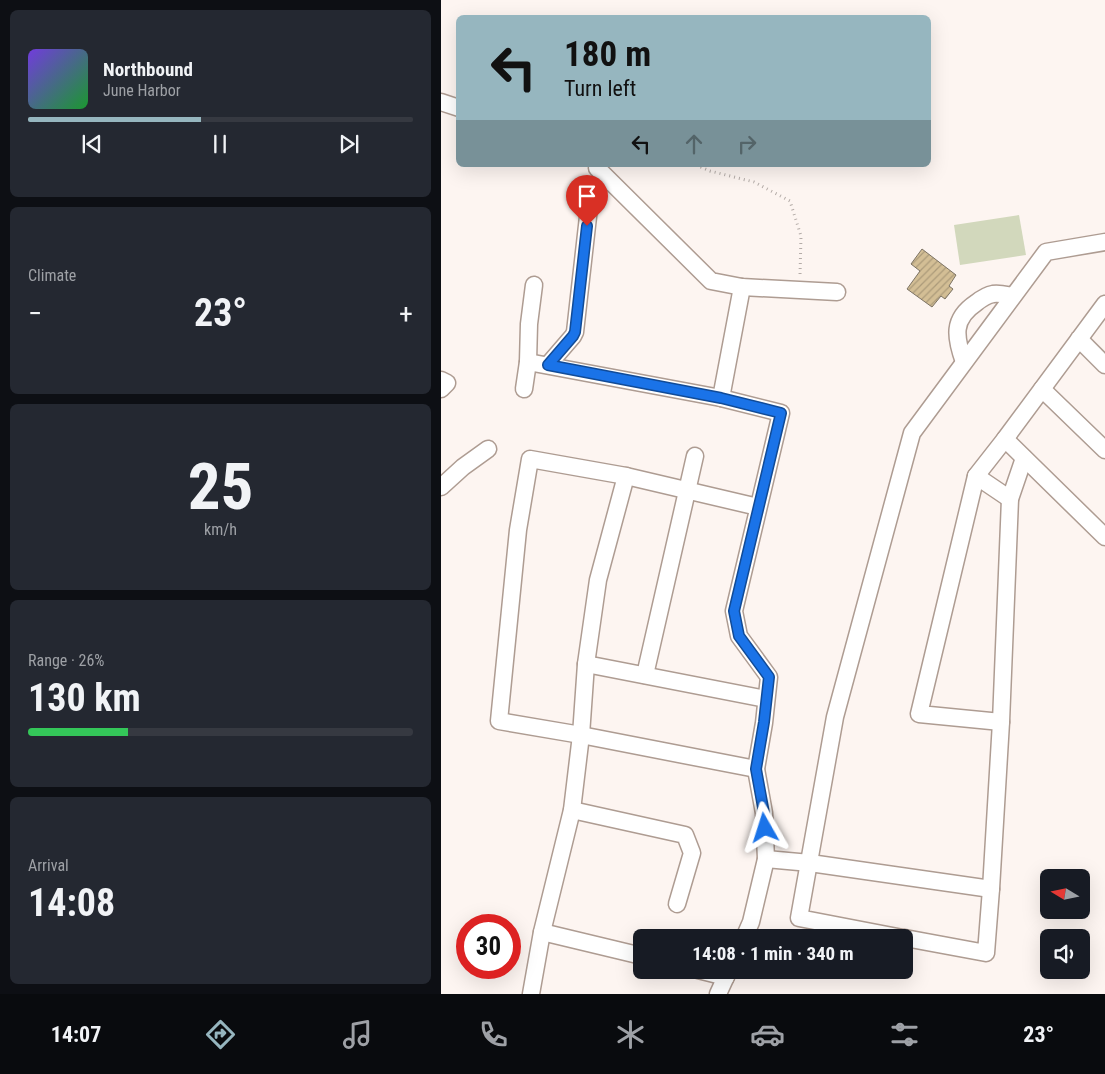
<!DOCTYPE html>
<html lang="en">
<head>
<meta charset="utf-8">
<style>
  :root { --surface:#171b24; --page:#242831; --text:#f1f3f6; --muted:#9ea1a6; --line:#363941; --accent:#96b6bf }
  body { margin:0; font-family:"Roboto Condensed",sans-serif; background:var(--page); color:var(--text); height:100vh; display:flex; flex-direction:column; font-size:19px; white-space:nowrap }
  * { box-sizing:border-box; margin:0 }
  p { font-size:16px; color:var(--muted) }
  .icon { flex:none; width:28px; height:28px; fill:none; stroke:currentColor; stroke-width:2; stroke-linecap:round; stroke-linejoin:round }
  .map { position:relative; flex:1; overflow:hidden }
  .details { display:flex; flex-direction:column; gap:10px; padding:10px; background:#0d0f14; width:441px }
  .details>* { flex:none }
  .top-card { position:absolute; left:15px; top:15px; width:475px; height:152px; border-radius:8px; box-shadow:0 5px 20px #0002; background:#96b6bf; color:#111; overflow:hidden }
  .needle { width:32px; rotate:280deg }
  .controls { position:absolute; left:599px; top:869px; display:grid; gap:10px }
  .controls a { display:grid; place-items:center; width:50px; height:50px; border-radius:8px; background:var(--surface); box-shadow:0 5px 20px #0002; font-size:25px }
  .speed { position:absolute; left:15px; top:914px; display:flex; gap:10px; font-size:25px; font-weight:700; text-align:center }
  .speed>* { display:grid; place-content:center; width:65px; height:65px; border-radius:50%; background:var(--surface); box-shadow:0 5px 20px #0002; line-height:1 }
  .speed .limit { border:8px solid #d22; background:#fff; color:#111 }
  .pin { position:absolute; display:grid; place-items:center; width:42px; height:42px; color:#fff; margin:-51px -21px; border-radius:50% 50% 50% 0; rotate:-45deg; box-shadow:0 0 5px #0007 }
  .pin .icon { rotate:45deg }
  .me { position:absolute; width:55px; margin:-28px; rotate:354deg; stroke-linejoin:round; filter:drop-shadow(0 0 4px #0008) }
  .turn { display:flex; align-items:center; gap:18px; height:105px; padding:0 25px; font-size:22px }
  .turn .icon { width:65px; height:65px; stroke-width:2.5 }
  .turn b { display:block; font-size:35px; line-height:42px }
  .lanes { display:flex; align-items:center; height:48px; padding:0 25px; background:#0003; justify-content:center; gap:25px; direction:ltr }
  .lanes .off { opacity:.35 }
  .big { font-size:38px; font-weight:700; line-height:1.1 }
  .details .tile { flex:1; display:flex; flex-direction:column; justify-content:center; gap:8px; min-width:0; padding:0 18px; border-radius:8px; background:var(--page) }
  .details .dial { align-items:center; gap:0 }
  .dial b { font-size:65px; line-height:1 }
  .song { display:flex; align-items:center; gap:15px }
  .cover { width:60px; height:60px; border-radius:8px; background:linear-gradient(135deg,hsl(260 70% 55%),hsl(130 70% 35%)) }
  .played { height:5px; border-radius:2px; background:linear-gradient(90deg,var(--accent) 45%,var(--line) 45%) }
  .keys { display:flex; justify-content:space-around; direction:ltr }
  .heat { display:flex; justify-content:space-between; align-items:center; font-size:28px; direction:ltr }
  .charge { height:8px; border-radius:4px; background:linear-gradient(90deg,#34c759 26%,var(--line) 0) }
  .trip { position:absolute; left:192px; top:929px; width:280px; height:50px; border-radius:8px; background:var(--surface); box-shadow:0 5px 20px #0002; font-weight:700; line-height:50px; text-align:center }
  .tab-bar { display:flex; height:80px; justify-content:space-around; align-items:center; background:#090b0e; color:var(--muted) }
  .tab-bar .icon { width:35px; height:35px }
  .tab-bar .active { color:var(--accent) }
  .tab-bar b { font-size:22px; color:var(--text) }
  main { display:flex; flex:1; min-height:0 }
  .map>svg:first-child { display:block }
  .grass { fill:#d2d8bc }
  .building { fill:url(#building-hatch); stroke:#7c7364 }
  .lines { fill:none; stroke-linecap:round; stroke-linejoin:round }
  .minor-casing { stroke:#ae9c92; stroke-width:19 }
  .path { stroke:#b4aca8; stroke-width:3; stroke-dasharray:1 4; stroke-linecap:butt }
  .minor { stroke:#fff; stroke-width:16 }
  .route-casing { stroke:#114b97; stroke-width:12 }
  .route { stroke:#1a73e8; stroke-width:9 }
</style>
</head>
<body>
<main>
<section class="details">
<div class="tile">
<div class="song"><i class="cover"></i><div><b>Northbound</b><p>June Harbor</p></div></div>
<div class="played"></div>
<div class="keys"><svg class="icon" aria-label="previous" viewBox="0 0 24 24"><path d="M18 5L8 12l10 7zM5 5v14"/></svg><svg class="icon" aria-label="pause" viewBox="0 0 24 24"><path d="M8 5v14M16 5v14"/></svg><svg class="icon" aria-label="next" viewBox="0 0 24 24"><path d="M6 5l10 7-10 7zM19 5v14"/></svg></div>
</div>
<div class="tile"><p>Climate</p>
<div class="heat"><a>−</a><b class="big">23°</b><a>+</a></div>
</div>
<div class="tile dial"><b>25</b><p>km/h</p></div>
<div class="tile"><p>Range · 26%</p><b class="big">130 km</b><div class="charge"></div></div>
<div class="tile"><p>Arrival</p><b class="big">14:08</b></div>
</section>
<div class="map">
<svg width="664" height="994" viewBox="0 0 664 994">
  <defs>
    <pattern id="building-hatch" width="6" height="6" patternUnits="userSpaceOnUse" patternTransform="scale(1.25)"><rect width="6" height="6" fill="#d3be95"/><path d="M-1 1l2-2M0 6l6-6M5 7l2-2" fill="none" stroke="#ac9b7a"/></pattern>
  </defs>
  <rect width="100%" height="100%" fill="#fdf5f1"/>
  <polygon class="grass" points="578,215 585,255 519,265 513,225"/>
  <polygon class="building" points="481,249 515,275 508,286 512,289 504,299 500,296 491,307 466,289 479,271 470,264"/>
  <g class="lines">
    <g class="minor-casing">
      <g id="minor">
        <polyline points="0,102 18,108"/>
        <polyline points="156,168 270,281 301,287 396,292"/>
        <polyline points="638,339 664,365"/>
        <polyline points="87,362 280,398 340,413 293,611 298,636 328,677 323,723 315,769 323,813 325,859 310,922 303,938"/>
        <path d="M523,362C514,337 511,319 535,303C540,299 546,295 552,294C559,293 566,295 572,296"/>
        <polyline points="107,365 132,336 134,332 149,199"/>
        <polyline points="0,380 6,383 0,389"/>
        <polyline points="83,389 87,362 88,324 93,285"/>
        <polyline points="601,389 664,450"/>
        <polyline points="280,398 301,287"/>
        <polyline points="564,439 664,537"/>
        <polyline points="535,476 569,499"/>
        <polyline points="0,487 22,467 47,449"/>
        <polyline points="145,664 325,699"/>
        <polyline points="204,675 254,456"/>
        <polyline points="560,722 478,714 535,476 564,439 664,304"/>
        <polyline points="315,769 140,735 58,721 77,530 89,459 185,476 317,507"/>
        <polyline points="131,810 244,835 251,853 236,904"/>
        <polyline points="325,859 369,863 550,889"/>
        <polyline points="101,932 201,956"/>
        <polyline points="462,938 358,918 394,717 471,433 605,252 664,242"/>
        <polyline points="464,938 545,953 550,889 560,722 569,499 583,458"/>
        <polyline points="257,970 285,977"/>
        <polyline points="90,994 101,932 131,810 140,735 145,664 157,580 185,476"/>
        <polyline points="277,994 288,970"/>
      </g>
    </g>
    <polyline class="path" points="255,165 269,171 313,182 349,201 360,236 359,275"/>
    <use href="#minor" class="minor"/>
  </g>
  <g class="lines">
    <g class="route-casing">
      <polyline id="route" points="146,226 134,332 132,336 107,365 280,398 340,413 293,611 298,636 328,677 323,722 315,769 323,813 324,828"/>
    </g>
    <use href="#route" class="route"/>
  </g>
</svg>
<div class="controls">
<a><svg class="needle" viewBox="-14 -14 28 28"><path d="M0-13l5 13h-10z" fill="#e53935"/><path d="M0 13l5-13h-10z" fill="#9ea1a6"/></svg></a>
<a><svg class="icon" aria-label="sound" viewBox="0 0 24 24"><path d="M4 9h4l5-4v14l-5-4H4zM17 9q2 3 0 6"/></svg></a>
</div>
<div class="speed"><div class="limit">30</div></div>
<div class="pin" style="left:146px;top:226px;background:#d93025"><svg class="icon" aria-label="arrive" viewBox="0 0 24 24"><path d="M6 21V4h12l-3 4 3 4H6"/></svg></div>
<svg class="me" style="left:324px;top:828px" viewBox="-20 -20 40 40"><path d="M0-17L14 15 0 8-14 15z" fill="#1a73e8" stroke="#fff" stroke-width="4"/></svg>
<div class="trip">14:08 · 1 min · 340 m</div>
<div class="top-card">
<div class="turn"><svg class="icon" aria-label="left" viewBox="0 0 24 24"><path d="M17 20v-9H6M10 6l-5 5 5 5"/></svg><div><b>180 m</b>Turn left</div></div>
<div class="lanes"><svg class="icon" aria-label="left" viewBox="0 0 24 24"><path d="M17 20v-9H6M10 6l-5 5 5 5"/></svg><svg class="icon off" aria-label="ahead" viewBox="0 0 24 24"><path d="M12 20V5M6 11l6-6 6 6"/></svg><svg class="icon off" aria-label="right" viewBox="0 0 24 24"><path d="M7 20v-9h11M14 6l5 5-5 5"/></svg></div>
</div>
</div>
</main>
<nav class="tab-bar">
<b>14:07</b>
<svg class="icon active" aria-label="directions" viewBox="0 0 24 24"><path d="M12 3l9 9-9 9-9-9zM9 14v-3h6M13 9l2 2-2 2"/></svg>
<svg class="icon" aria-label="music" viewBox="0 0 24 24"><path d="M9 18V5l10-2v13"/><circle cx="6" cy="18" r="3"/><circle cx="16" cy="16" r="3"/></svg>
<svg class="icon" aria-label="phone" viewBox="0 0 24 24"><path d="M5 4h4l2 5-3 2q2 4 5 5l2-3 5 2v4C11 20 4 13 5 4z"/></svg>
<svg class="icon" aria-label="climate" viewBox="0 0 24 24"><path d="M12 3v18M4 7l16 10M4 17L20 7"/></svg>
<svg class="icon" aria-label="car" viewBox="0 0 24 24"><path d="M5 17H2v-5l4-1 3-4h7l3 4 3 1v5h-3M9 17h6M6 11h13"/><circle cx="7" cy="17" r="2"/><circle cx="17" cy="17" r="2"/></svg>
<svg class="icon" aria-label="filters" viewBox="0 0 24 24"><path d="M4 7h16M4 17h16"/><circle cx="9" cy="7" r="2"/><circle cx="15" cy="17" r="2"/></svg>
<b>23°</b>
</nav>
</body>
</html>
